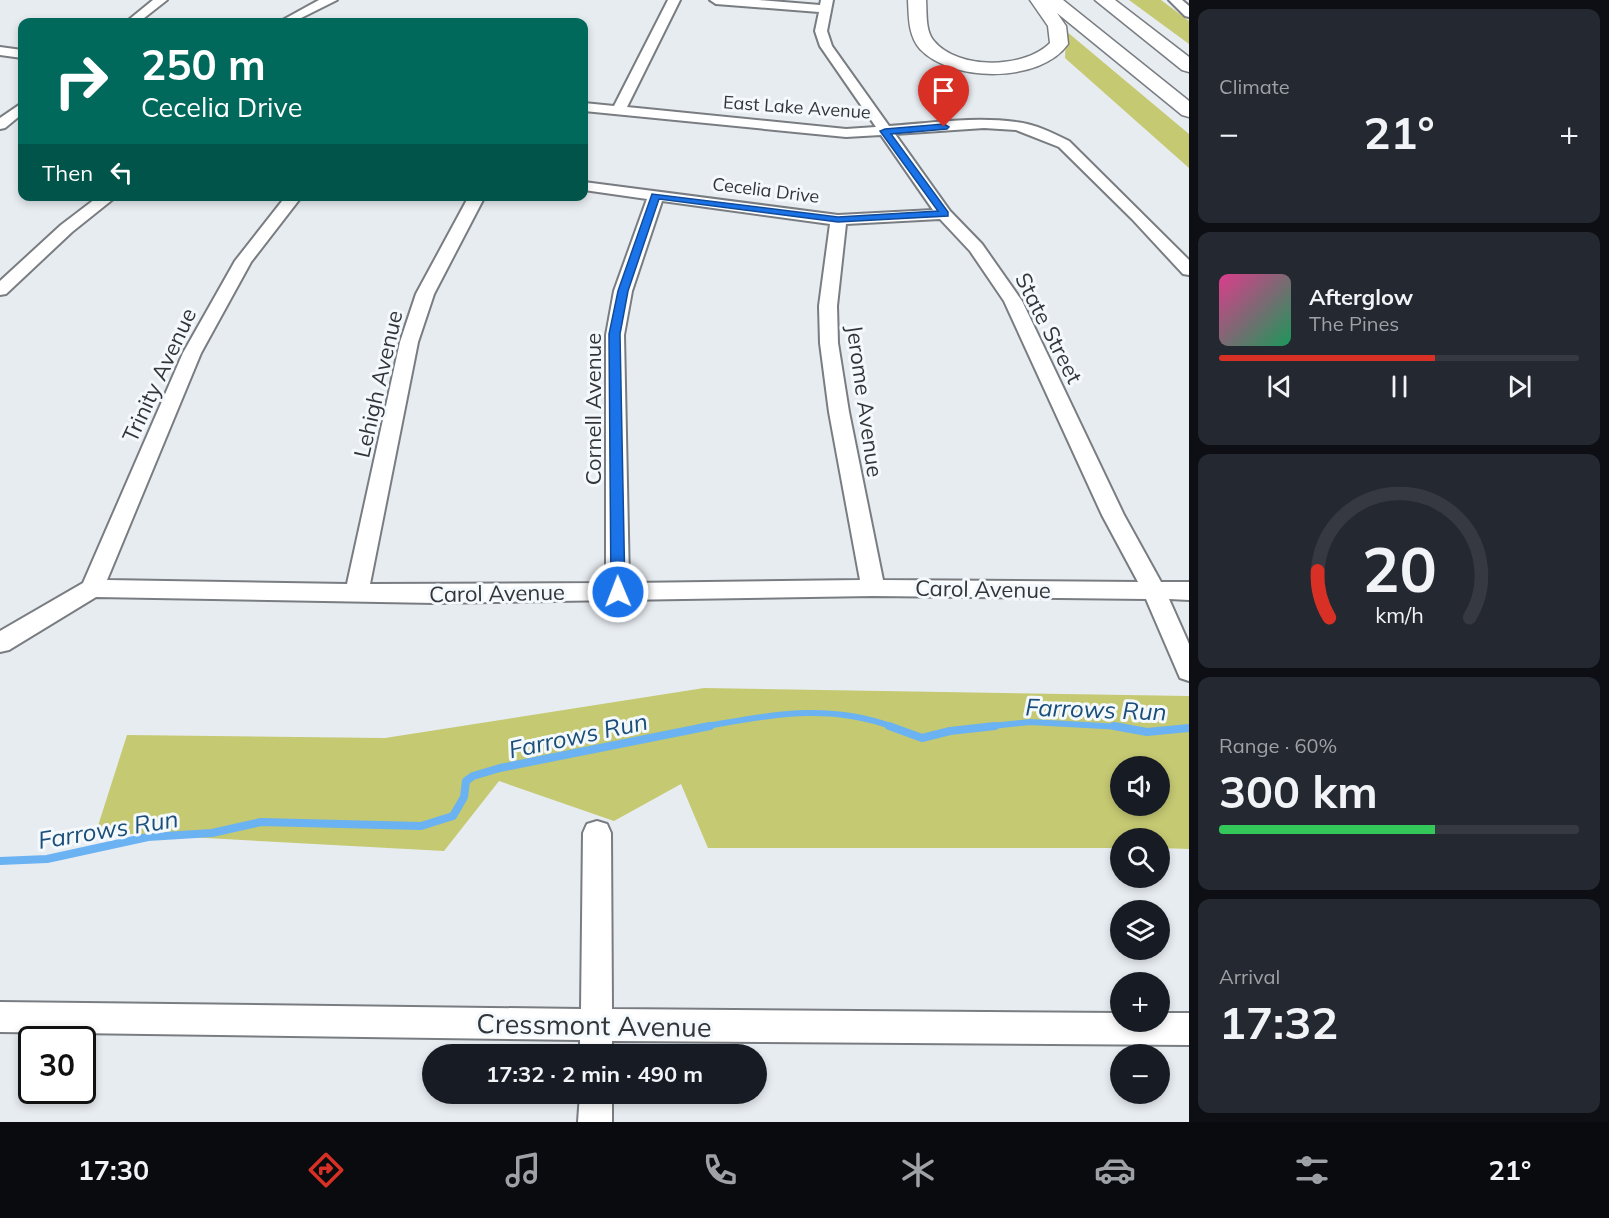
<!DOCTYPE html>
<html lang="en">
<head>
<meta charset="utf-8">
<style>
  :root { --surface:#171b24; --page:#242831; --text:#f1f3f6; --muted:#9ea1a6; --line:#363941; --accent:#d93025 }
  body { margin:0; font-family:Mulish,sans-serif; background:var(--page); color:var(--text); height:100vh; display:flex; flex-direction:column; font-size:22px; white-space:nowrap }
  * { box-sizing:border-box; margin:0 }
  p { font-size:20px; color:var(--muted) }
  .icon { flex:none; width:33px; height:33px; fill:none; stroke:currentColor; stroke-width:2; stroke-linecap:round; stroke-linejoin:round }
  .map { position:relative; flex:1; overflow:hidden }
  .details { display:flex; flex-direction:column; gap:9px; padding:9px; background:#0d0f14; width:420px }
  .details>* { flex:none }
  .guide { position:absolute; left:18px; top:18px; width:570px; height:183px; border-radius:12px; box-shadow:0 3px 9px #0003; background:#00695c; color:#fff; overflow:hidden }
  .buttons { position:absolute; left:1110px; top:756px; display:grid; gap:12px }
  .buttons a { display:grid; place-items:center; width:60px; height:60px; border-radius:50%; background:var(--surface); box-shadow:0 3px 9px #0003; font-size:30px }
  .speed { position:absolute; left:18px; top:1026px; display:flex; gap:12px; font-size:30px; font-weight:700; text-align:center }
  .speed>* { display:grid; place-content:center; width:78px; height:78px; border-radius:50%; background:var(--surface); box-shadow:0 3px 9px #0003; line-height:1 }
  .speed .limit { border:3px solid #111; border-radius:9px; background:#fff; color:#111 }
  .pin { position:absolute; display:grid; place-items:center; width:51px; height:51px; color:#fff; margin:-62px -26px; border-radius:50% 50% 50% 0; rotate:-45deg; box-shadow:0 0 6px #0007 }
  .pin .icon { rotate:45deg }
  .me { position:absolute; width:66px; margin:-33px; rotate:359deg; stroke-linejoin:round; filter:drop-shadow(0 0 4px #0008) }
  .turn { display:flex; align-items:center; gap:21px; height:126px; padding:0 24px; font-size:27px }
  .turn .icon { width:78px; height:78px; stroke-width:2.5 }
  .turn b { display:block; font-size:42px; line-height:51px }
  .then { display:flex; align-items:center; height:57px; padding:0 24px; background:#0003; gap:12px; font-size:22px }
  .big { font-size:45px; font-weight:700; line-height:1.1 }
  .details .tile { flex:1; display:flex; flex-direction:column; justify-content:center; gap:9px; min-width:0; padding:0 21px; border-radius:12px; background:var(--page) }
  .details .dial { align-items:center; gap:0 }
  .dial svg { height:156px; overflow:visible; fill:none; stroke:var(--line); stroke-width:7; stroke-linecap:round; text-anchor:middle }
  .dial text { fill:var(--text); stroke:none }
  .song { display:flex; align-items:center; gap:18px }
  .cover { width:72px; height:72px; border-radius:9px; background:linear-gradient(135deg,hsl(330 70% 55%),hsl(150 70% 35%)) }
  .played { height:6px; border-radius:3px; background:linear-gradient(90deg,var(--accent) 60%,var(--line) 60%) }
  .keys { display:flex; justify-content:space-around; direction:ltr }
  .heat { display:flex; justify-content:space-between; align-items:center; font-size:33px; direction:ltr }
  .charge { height:9px; border-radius:4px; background:linear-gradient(90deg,#34c759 60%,var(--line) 0) }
  .trip { position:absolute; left:422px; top:1044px; width:345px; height:60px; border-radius:30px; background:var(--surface); box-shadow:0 3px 9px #0003; font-weight:700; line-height:60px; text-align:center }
  .tabs { display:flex; height:96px; justify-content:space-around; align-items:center; background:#090b0e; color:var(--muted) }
  .tabs .icon { width:42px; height:42px }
  .tabs .current { color:var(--accent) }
  .tabs b { font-size:27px; color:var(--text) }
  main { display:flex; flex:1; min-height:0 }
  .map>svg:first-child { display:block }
  .green { fill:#c5c972; fill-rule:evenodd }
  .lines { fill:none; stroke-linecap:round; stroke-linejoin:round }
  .stream-far1 { stroke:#6bb2f2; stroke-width:6 }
  .stream { stroke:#6bb2f2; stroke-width:8 }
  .minor-casing { stroke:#797d81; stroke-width:4 }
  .highway-casing { stroke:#797d81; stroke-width:3 }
  .minor { fill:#fff; fill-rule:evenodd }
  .highway { fill:#fff; fill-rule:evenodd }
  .route { fill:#1a73e8; stroke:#114b97; stroke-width:1.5 }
  .labels { text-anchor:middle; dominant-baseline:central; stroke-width:6; stroke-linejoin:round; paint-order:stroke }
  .far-street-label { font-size:18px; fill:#333537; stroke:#f4f9fe }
  .street-label { font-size:22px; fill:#333537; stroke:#f4f9fe }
  .water-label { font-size:24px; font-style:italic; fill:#1b4e78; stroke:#f4f9fe }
  .near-street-label { font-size:27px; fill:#333537; stroke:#f4f9fe }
</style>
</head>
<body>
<main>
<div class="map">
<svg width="1189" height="1122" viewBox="0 0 1189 1122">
  <rect width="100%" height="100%" fill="#e7ecf1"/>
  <g class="green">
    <polygon points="1129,0 1161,0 1189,21 1189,44"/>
    <polygon points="1066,31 1189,134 1189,168 1065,58"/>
    <path d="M704,688L1189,696V849L1160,848V838H1120V848H708L681,784L614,821L499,781L444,851L96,832L127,735L385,738ZM1120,766H1160V806H1120Z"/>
  </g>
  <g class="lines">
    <g class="stream-far1">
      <path d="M700,727C769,716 825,702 893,727"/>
      <polyline points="982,727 1030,722 1122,727"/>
    </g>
    <g class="stream">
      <polyline points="889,726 922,738 950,731 995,726"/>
      <polyline points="1114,726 1147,732 1189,728"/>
      <polyline points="0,861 47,859 148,837 212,833 261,822 421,826 453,816 464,797 466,781 473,776 500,768 710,726"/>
    </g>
    <g class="minor-casing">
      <g id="minor">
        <polygon points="153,0 167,0 139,22 126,22"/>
        <polygon points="319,0 337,0 293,22 279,22"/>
        <path d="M668,0H680L627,107L846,129L876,127L820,46L815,31L819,12L716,4L710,0H759L820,5L821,0H833L827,31L832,46L889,126C931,123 975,116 1016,122C1035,124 1053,133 1069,141L1189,260V275L1183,274L1132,219L1059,147L1016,130L984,128L895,134L950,211L982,244L1022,301L1124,515L1161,582H1189V600L1169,599L1189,644V681L1180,678L1146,599L873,596L435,603L96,597L9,650L0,652V631L83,583L183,353L235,261L286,196H302L251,262L201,353L107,580L347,584L400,342L416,294L469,196H485L434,294L418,342L370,584L606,583V335L614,291L647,199L584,190V182L838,215L933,210L881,135L846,137L584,111V103L614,106ZM662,201L830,224L819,306L820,343L829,412L860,580L629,583L624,335L632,291ZM940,219L970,251L1004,301L1102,515L1138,582L883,580L849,412L838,343L837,306L846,224Z"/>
        <polygon points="1169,0 1182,0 1189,6 1189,17 1185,16"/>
        <polygon points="0,47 22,50 22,58 0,55"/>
        <polygon points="22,103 22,114 5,128 0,129 0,118"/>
        <polygon points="99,196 117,196 72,232 6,294 0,295 0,281 61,225"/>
        <polygon points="597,821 607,824 611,833 612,1009 1120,1013 1120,1022 1160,1022 1160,1013 1189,1013 1189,1045 612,1041 612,1054 580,1054 580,1040 0,1032 0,1002 581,1009 583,833 587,824"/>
        <polygon points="580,1094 612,1094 612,1122 578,1122"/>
      </g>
    </g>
    <g class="highway-casing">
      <g id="highway">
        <path d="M908,0H926C927,12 925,31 934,41C958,70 1024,69 1050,43L1048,26L1030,0H1063L1189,101V117L1182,115L1057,13L1066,26L1068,44C1041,83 952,83 920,49C908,35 909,17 908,0Z"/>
        <polygon points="1095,0 1115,0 1189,57 1189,72 1182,70"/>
      </g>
    </g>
    <use href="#minor" class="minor"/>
    <use href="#highway" class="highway"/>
  </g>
  <polygon class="route" points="944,124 949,127 947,129 891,134 948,212 948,216 838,222 659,199 628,291 620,334 625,592 618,597 613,595 611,592 609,334 618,291 652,194 838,217 938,211 880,131 885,129"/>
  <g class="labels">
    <g class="far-street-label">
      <text transform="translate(797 107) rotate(4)">East Lake Avenue</text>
      <text transform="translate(766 190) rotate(7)">Cecelia Drive</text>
    </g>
    <g class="street-label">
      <text transform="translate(1049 328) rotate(63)">State Street</text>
      <text transform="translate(159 375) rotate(-65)">Trinity Avenue</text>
      <text transform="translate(378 384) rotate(-77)">Lehigh Avenue</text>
      <text transform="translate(865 401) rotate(82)">Jerome Avenue</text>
      <text transform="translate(593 409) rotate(-90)">Cornell Avenue</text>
      <text transform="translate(983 589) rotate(1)">Carol Avenue</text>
      <text transform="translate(497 593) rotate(-1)">Carol Avenue</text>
    </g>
    <g class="water-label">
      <text transform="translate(1096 709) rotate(2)">Farrows Run</text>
      <text transform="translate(578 735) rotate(-12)">Farrows Run</text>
      <text transform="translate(108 829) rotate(-9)">Farrows Run</text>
    </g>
    <g class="near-street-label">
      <text transform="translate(594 1025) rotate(1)">Cressmont Avenue</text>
    </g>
  </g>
</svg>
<div class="buttons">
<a><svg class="icon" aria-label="sound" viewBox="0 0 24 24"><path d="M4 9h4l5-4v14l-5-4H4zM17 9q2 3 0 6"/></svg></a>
<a><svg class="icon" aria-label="search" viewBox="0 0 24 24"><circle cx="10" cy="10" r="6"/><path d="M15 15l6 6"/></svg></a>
<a><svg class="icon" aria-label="layers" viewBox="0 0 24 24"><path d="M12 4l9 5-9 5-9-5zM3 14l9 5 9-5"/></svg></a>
<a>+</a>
<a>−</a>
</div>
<div class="speed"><div class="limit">30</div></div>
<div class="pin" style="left:944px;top:127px;background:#d93025"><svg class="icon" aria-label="arrive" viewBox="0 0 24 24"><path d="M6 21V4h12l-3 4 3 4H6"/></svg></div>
<svg class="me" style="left:618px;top:592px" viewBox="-20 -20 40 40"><circle r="17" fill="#1a73e8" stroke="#fff" stroke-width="3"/><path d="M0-11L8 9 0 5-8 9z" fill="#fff"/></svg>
<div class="trip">17:32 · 2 min · 490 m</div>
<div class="guide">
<div class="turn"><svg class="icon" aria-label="right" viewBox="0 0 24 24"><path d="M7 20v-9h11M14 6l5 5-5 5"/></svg><div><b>250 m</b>Cecelia Drive</div></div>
<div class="then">Then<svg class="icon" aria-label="left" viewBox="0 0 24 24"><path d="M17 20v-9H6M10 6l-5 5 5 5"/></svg></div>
</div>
</div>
<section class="details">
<div class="tile"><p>Climate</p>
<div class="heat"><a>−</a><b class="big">21°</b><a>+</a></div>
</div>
<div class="tile">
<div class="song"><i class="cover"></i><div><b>Afterglow</b><p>The Pines</p></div></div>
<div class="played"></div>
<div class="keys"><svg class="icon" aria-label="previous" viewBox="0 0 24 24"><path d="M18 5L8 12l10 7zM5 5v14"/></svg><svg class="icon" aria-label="pause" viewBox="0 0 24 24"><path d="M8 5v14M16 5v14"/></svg><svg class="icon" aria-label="next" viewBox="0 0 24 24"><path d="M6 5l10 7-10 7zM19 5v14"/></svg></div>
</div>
<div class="tile dial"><svg viewBox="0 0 100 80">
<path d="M14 69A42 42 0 1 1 86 69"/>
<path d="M14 69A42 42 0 0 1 8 45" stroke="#d93025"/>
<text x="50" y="56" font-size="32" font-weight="700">20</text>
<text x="50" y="72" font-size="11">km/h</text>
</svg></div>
<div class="tile"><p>Range · 60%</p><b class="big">300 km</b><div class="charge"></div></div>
<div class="tile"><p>Arrival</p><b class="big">17:32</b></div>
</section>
</main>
<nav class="tabs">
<b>17:30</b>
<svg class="icon current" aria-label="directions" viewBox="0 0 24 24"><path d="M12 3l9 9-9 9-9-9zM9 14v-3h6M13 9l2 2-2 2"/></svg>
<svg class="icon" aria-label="music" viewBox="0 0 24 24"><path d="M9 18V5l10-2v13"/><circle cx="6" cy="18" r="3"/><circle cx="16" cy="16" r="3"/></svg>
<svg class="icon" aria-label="phone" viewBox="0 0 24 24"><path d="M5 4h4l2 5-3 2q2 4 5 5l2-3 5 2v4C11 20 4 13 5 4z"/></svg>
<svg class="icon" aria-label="climate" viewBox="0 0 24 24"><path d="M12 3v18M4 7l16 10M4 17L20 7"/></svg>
<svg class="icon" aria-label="car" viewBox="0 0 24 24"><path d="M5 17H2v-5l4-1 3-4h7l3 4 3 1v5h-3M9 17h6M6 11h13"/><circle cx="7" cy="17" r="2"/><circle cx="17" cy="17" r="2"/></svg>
<svg class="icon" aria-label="filters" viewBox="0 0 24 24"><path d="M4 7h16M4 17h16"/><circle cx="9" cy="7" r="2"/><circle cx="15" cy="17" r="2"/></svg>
<b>21°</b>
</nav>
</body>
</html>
